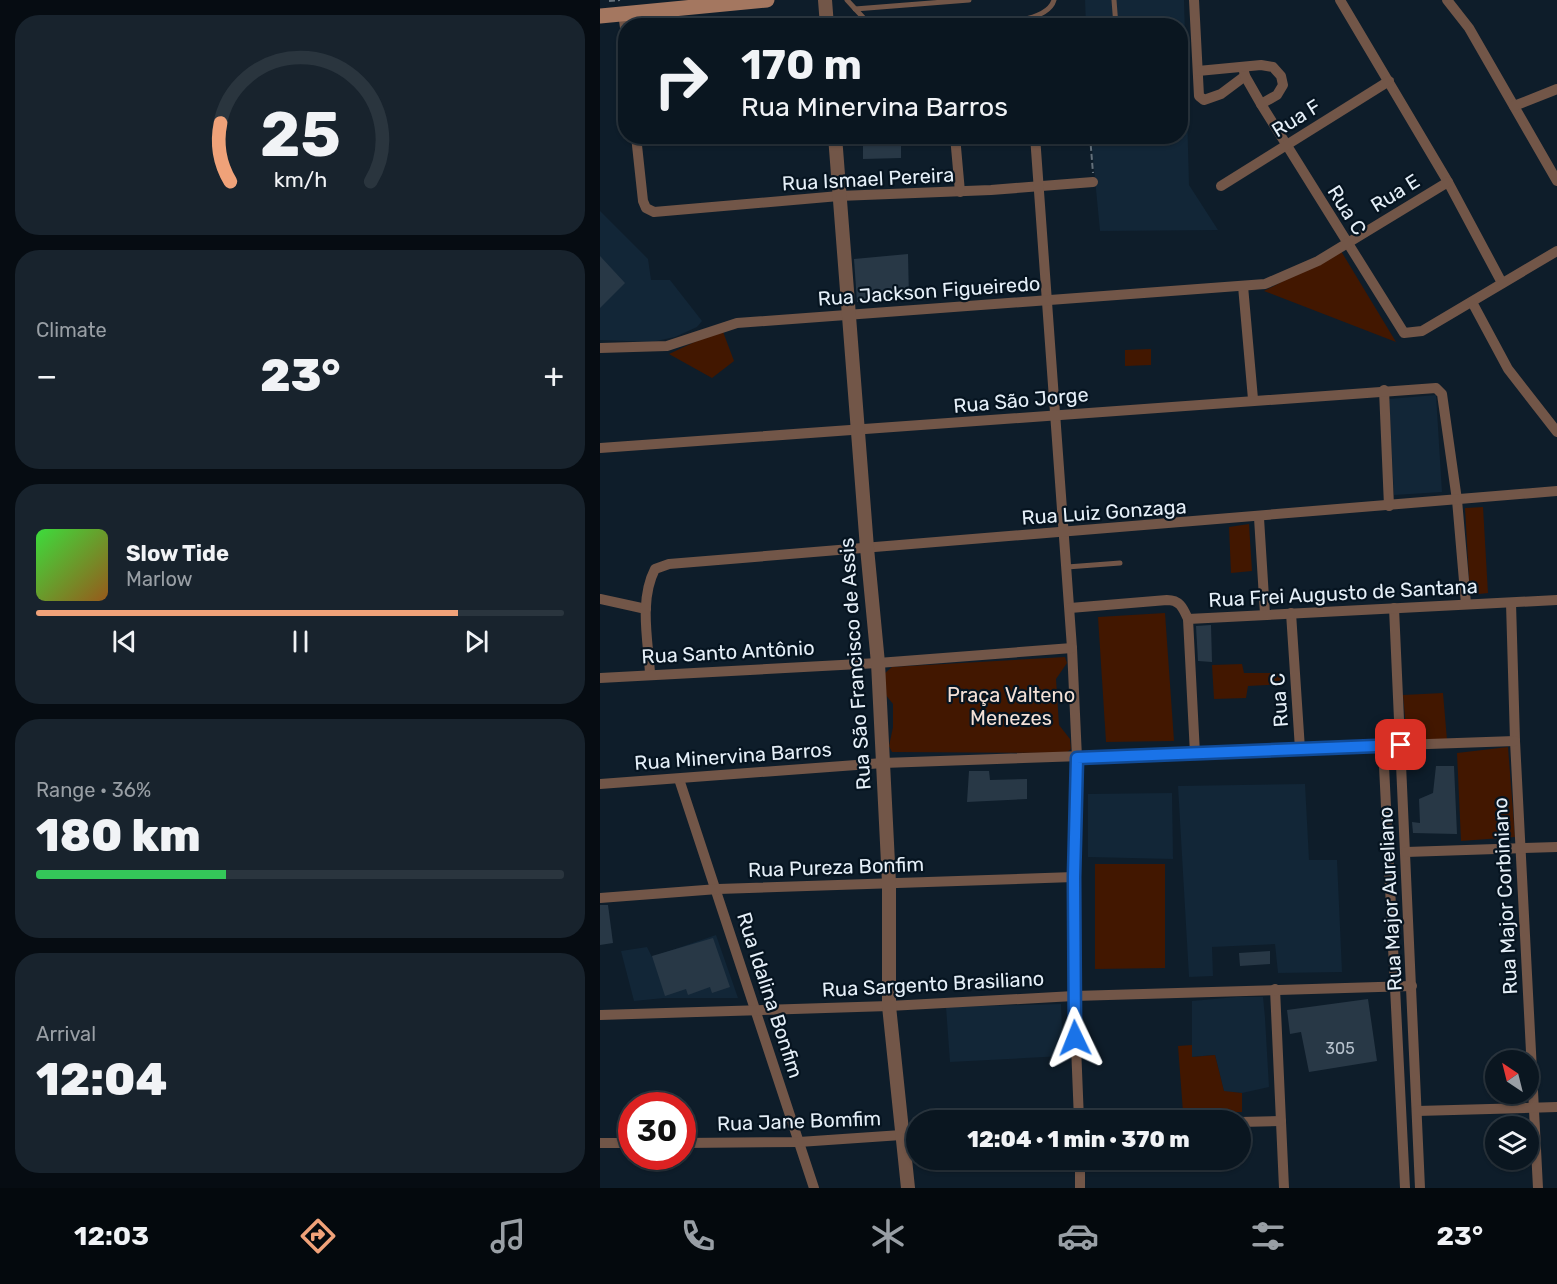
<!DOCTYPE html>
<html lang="en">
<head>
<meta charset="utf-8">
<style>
  :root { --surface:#0a1620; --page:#18232d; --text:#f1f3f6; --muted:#999fa5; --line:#2a353e; --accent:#f0a279 }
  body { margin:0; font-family:Rubik,sans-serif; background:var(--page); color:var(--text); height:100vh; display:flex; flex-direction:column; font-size:22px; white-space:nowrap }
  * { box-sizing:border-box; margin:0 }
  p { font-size:20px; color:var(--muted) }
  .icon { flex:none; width:33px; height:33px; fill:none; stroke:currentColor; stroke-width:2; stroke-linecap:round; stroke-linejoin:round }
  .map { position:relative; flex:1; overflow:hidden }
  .details { display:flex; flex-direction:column; gap:15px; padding:15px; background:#060c12; width:600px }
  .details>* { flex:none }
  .banner { position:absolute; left:18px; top:18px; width:570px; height:126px; border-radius:24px; box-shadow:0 2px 4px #0004,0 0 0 2px var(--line); background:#0a1620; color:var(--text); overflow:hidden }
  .needle { width:39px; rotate:325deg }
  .controls { position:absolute; left:885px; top:1050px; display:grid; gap:12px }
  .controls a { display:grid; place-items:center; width:54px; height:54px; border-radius:50%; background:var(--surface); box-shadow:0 2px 4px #0004,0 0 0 2px var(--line); font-size:30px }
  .speed { position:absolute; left:18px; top:1092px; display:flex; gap:12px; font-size:30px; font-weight:700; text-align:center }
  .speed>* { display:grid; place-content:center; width:78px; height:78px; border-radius:50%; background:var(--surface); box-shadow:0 2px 4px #0004,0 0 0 2px var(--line); line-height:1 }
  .speed .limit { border:9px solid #d22; background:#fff; color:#111 }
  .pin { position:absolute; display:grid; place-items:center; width:51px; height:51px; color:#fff; margin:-26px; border-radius:12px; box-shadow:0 3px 9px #0006 }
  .me { position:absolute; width:66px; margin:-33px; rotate:358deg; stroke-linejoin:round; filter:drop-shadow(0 0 4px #0008) }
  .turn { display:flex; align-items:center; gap:21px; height:126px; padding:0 24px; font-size:27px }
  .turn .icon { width:78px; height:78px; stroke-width:2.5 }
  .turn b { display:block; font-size:42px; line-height:51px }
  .big { font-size:45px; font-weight:800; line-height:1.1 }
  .details .widget { flex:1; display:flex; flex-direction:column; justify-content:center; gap:9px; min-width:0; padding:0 21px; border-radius:24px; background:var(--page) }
  .details .dial { align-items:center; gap:0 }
  .dial svg { height:156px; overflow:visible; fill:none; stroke:var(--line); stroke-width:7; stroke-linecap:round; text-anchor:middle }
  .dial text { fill:var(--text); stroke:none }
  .song { display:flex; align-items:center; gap:18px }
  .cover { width:72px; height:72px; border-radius:9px; background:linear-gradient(135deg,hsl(120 70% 55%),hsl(30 70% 35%)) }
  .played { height:6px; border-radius:3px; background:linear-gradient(90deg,var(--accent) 80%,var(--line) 80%) }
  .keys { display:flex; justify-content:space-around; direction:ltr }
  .heat { display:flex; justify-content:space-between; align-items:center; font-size:33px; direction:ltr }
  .charge { height:9px; border-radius:4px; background:linear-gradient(90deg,#34c759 36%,var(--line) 0) }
  .trip { position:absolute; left:306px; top:1110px; width:345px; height:60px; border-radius:30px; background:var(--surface); box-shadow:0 2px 4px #0004,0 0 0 2px var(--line); font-weight:800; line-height:60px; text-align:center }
  .menu { display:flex; height:96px; justify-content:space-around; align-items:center; background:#04090d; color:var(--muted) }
  .menu .icon { width:42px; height:42px }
  .menu .selected { color:var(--accent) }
  .menu b { font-size:27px; color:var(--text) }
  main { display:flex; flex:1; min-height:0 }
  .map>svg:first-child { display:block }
  .built { fill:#122637 }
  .green { fill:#421700 }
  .building { fill:#283846 }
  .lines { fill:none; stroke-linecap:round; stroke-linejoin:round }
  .path { stroke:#63707b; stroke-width:2; stroke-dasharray:6 3; stroke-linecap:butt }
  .service { stroke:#725648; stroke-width:5 }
  .minor { stroke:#725648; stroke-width:10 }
  .tertiary { stroke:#725648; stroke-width:14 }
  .secondary { stroke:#a47760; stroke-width:15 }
  .route-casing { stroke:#114b97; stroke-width:15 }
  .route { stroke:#1a73e8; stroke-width:10 }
  .labels { text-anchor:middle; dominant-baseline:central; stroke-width:4.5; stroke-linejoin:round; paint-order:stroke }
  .number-label { font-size:16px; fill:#b6c1cc }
  .street-label { font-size:20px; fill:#e5eff8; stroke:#061420 }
  .park-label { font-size:20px; fill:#f3e0d6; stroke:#061420 }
</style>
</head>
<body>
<main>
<section class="details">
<div class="widget dial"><svg viewBox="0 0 100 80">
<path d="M14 69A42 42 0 1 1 86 69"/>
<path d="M14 69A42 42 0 0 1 9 39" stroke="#f0a279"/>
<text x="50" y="56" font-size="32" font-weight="700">25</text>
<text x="50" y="72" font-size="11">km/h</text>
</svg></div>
<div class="widget"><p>Climate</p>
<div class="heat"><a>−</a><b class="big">23°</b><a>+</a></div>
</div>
<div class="widget">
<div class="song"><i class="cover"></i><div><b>Slow Tide</b><p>Marlow</p></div></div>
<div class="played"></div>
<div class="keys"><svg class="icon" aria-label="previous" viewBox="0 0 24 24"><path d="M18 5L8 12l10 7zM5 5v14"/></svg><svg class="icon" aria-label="pause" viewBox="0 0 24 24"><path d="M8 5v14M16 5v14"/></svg><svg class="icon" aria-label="next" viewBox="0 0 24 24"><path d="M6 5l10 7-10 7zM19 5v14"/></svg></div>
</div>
<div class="widget"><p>Range · 36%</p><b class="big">180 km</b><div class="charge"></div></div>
<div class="widget"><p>Arrival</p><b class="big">12:04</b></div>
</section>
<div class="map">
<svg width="957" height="1188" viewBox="0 0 957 1188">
  <rect width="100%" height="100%" fill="#0e1d2a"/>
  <g class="built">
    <polygon points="485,0 584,0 589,185 618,230 500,231 491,137 580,136 580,26 486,25"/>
    <polygon points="0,211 48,259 51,280 70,280 102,321 97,327 75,337 52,342 0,340"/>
    <polygon points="836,395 842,492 794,495 789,399"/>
    <polygon points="705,784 709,860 737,860 742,972 678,973 675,944 612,947 613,976 589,977 578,786"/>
    <polygon points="572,793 573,859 488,857 488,794"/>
    <polygon points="116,935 138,998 64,998 34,1001 21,951 47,947 52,957"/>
    <polygon points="636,997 663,997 665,1018 669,1087 642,1093 624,1092 615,1055 592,1057 592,1001"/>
    <polygon points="461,1004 463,1056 350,1062 346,1007"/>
  </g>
  <g class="green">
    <polygon points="741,251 796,342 664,291"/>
    <polygon points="122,329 134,361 112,378 69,354"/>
    <polygon points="551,349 551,365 525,366 525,350"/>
    <polygon points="883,507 888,593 870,595 865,508"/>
    <polygon points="649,524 652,571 631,573 629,527"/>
    <polygon points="565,613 574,741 506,742 498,617"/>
    <polygon points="465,657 467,663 456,679 459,725 470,739 471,749 466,753 292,752 289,746 293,727 293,704 285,694 285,673 292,667"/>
    <polygon points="642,664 644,673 684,673 685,684 648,686 646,698 614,699 612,665"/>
    <polygon points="843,693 847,740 807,740 803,695"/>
    <polygon points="908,747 915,837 861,841 857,753"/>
    <polygon points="495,864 565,864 565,968 495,969"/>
    <polygon points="592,1045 592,1057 615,1055 624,1091 642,1093 642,1112 583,1112 578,1046"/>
  </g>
  <g class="building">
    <polygon points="263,136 301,136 301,158 263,159"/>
    <polygon points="308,254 309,299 257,302 254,259"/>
    <polygon points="0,256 25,283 0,308"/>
    <polygon points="611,625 612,662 598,661 596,626"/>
    <polygon points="836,766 854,766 857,834 813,833 812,822 820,823 819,799 833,793"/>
    <polygon points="369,771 389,771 390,780 427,779 427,799 367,802"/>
    <polygon points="0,905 8,905 13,943 0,945"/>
    <polygon points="113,938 130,987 112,993 110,987 88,995 86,989 65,996 52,956"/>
    <polygon points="670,951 670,964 640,966 639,953"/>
    <polygon points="768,999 777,1061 709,1072 701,1032 690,1034 687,1010"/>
  </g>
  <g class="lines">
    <g class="path">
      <polyline points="9,1 20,0"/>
      <polyline points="490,136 493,173"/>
    </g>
    <g class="service">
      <polyline points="247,0 271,26"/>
      <polyline points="514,0 516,26"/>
      <polyline points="255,9 369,0"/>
      <path d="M344,26C370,23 446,28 454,0"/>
      <polyline points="467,567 520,563"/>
    </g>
    <g class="minor">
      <polyline points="594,0 599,96 604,100 621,94 645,76"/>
      <polyline points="740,0 848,182 902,283"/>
      <polyline points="847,0 869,28 957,181"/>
      <polyline points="23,13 26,35"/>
      <polyline points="643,67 645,76 661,104 804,333 822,331 957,251"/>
      <polyline points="598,71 661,65 673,67 681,76 683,85 677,95 661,104"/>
      <polyline points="914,106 957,89"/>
      <polyline points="36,136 43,201 46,208 54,212 239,196 391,190 493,182"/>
      <polyline points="355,136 360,192"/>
      <polyline points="435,136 472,648 477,758 474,996 479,1120"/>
      <polyline points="621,186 789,81"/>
      <polyline points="643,286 653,399"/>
      <polyline points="872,302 908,369 957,432"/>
      <polyline points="0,348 67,346 137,323 665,284 718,261 848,182"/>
      <polyline points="784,390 789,506"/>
      <polyline points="0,448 836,388 842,394 857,500 866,604"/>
      <polyline points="659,518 665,614"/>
      <polyline points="0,599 46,609"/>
      <polyline points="911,603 915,741 938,1188"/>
      <path d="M470,608L567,600C580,600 583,608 588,619L595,754"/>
      <polyline points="794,608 820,1188"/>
      <polyline points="691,613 700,749"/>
      <polyline points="588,619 957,600"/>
      <path d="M50,673C48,640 39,600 55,569L69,564L957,491"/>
      <polyline points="0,678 278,663 472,648"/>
      <polyline points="783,746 805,1188"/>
      <polyline points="79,779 214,1188"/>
      <polyline points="0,784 283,763 915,741"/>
      <polyline points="806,852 957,847"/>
      <polyline points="0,898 118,889 474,877"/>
      <polyline points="675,989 684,1188"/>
      <polyline points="0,1015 289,1006 474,996 812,986"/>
      <polyline points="817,1111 957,1107"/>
      <polyline points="640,1122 681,1121"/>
      <polyline points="0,1143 32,1143"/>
      <polyline points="82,1143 199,1142 316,1134"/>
      <polyline points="480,1160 480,1188"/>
    </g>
    <g class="tertiary">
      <polyline points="225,0 227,26"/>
      <polyline points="235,136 267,548 278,663 289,883 289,1006 308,1188"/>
    </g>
    <polyline class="secondary" points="0,16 167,0"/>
  </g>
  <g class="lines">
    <g class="route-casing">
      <polyline id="route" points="475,1038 474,877 477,758 801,745"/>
    </g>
    <use href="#route" class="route"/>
  </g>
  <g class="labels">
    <g class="number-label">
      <text x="740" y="1048">305</text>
    </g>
    <g class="street-label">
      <text transform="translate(696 118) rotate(-32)">Rua F</text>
      <text transform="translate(268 179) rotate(-3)">Rua Ismael Pereira</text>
      <text transform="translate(795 193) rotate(-32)">Rua E</text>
      <text transform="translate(747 210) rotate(58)">Rua C</text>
      <text transform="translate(329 291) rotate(-4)">Rua Jackson Figueiredo</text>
      <text transform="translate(421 400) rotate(-5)">Rua São Jorge</text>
      <text transform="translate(504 512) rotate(-4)">Rua Luiz Gonzaga</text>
      <text transform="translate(743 593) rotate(-3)">Rua Frei Augusto de Santana</text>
      <text transform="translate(128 652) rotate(-3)">Rua Santo Antônio</text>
      <text transform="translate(255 664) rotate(-94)">Rua São Francisco de Assis</text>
      <text transform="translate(679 700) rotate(-94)">Rua C</text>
      <text transform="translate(133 756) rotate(-4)">Rua Minervina Barros</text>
      <text transform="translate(236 867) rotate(-2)">Rua Pureza Bonfim</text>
      <text transform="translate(905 896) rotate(-93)">Rua Major Corbiniano</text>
      <text transform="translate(790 899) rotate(-93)">Rua Major Aureliano</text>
      <text transform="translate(333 984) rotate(-3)">Rua Sargento Brasiliano</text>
      <text transform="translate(170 995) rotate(72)">Rua Idalina Bonfim</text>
      <text transform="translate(199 1121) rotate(-2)">Rua Jane Bomfim</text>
    </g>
    <g class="park-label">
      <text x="411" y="695">Praça Valteno<tspan x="411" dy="23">Menezes</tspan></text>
    </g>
  </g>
</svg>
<div class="controls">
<a><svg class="needle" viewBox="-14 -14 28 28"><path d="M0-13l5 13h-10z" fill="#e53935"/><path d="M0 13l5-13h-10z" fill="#999fa5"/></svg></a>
<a><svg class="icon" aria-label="layers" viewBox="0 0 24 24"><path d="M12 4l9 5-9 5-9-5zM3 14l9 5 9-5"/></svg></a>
</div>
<div class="speed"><div class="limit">30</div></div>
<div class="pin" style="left:801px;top:745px;background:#d93025"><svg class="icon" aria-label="arrive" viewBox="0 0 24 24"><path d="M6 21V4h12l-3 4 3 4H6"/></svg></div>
<svg class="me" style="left:475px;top:1038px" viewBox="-20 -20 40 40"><path d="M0-17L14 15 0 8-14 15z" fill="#1a73e8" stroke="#fff" stroke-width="4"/></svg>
<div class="trip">12:04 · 1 min · 370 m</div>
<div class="banner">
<div class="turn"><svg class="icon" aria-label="right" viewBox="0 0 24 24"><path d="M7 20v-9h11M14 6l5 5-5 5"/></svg><div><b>170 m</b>Rua Minervina Barros</div></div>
</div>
</div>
</main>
<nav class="menu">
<b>12:03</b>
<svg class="icon selected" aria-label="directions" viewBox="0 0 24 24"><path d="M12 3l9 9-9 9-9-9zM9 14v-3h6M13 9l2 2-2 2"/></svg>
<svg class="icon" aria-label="music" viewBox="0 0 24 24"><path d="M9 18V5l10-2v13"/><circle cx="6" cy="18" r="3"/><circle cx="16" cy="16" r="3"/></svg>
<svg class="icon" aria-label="phone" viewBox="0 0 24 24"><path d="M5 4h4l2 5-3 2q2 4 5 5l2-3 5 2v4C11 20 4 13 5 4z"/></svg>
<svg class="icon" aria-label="climate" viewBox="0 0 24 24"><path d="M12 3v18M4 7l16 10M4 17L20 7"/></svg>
<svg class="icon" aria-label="car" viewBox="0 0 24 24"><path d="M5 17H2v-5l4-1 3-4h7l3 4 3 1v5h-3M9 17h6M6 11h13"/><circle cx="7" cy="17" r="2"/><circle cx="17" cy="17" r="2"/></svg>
<svg class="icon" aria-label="filters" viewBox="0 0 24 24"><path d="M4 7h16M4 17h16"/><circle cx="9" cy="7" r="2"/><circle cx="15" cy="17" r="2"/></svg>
<b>23°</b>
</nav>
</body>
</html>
